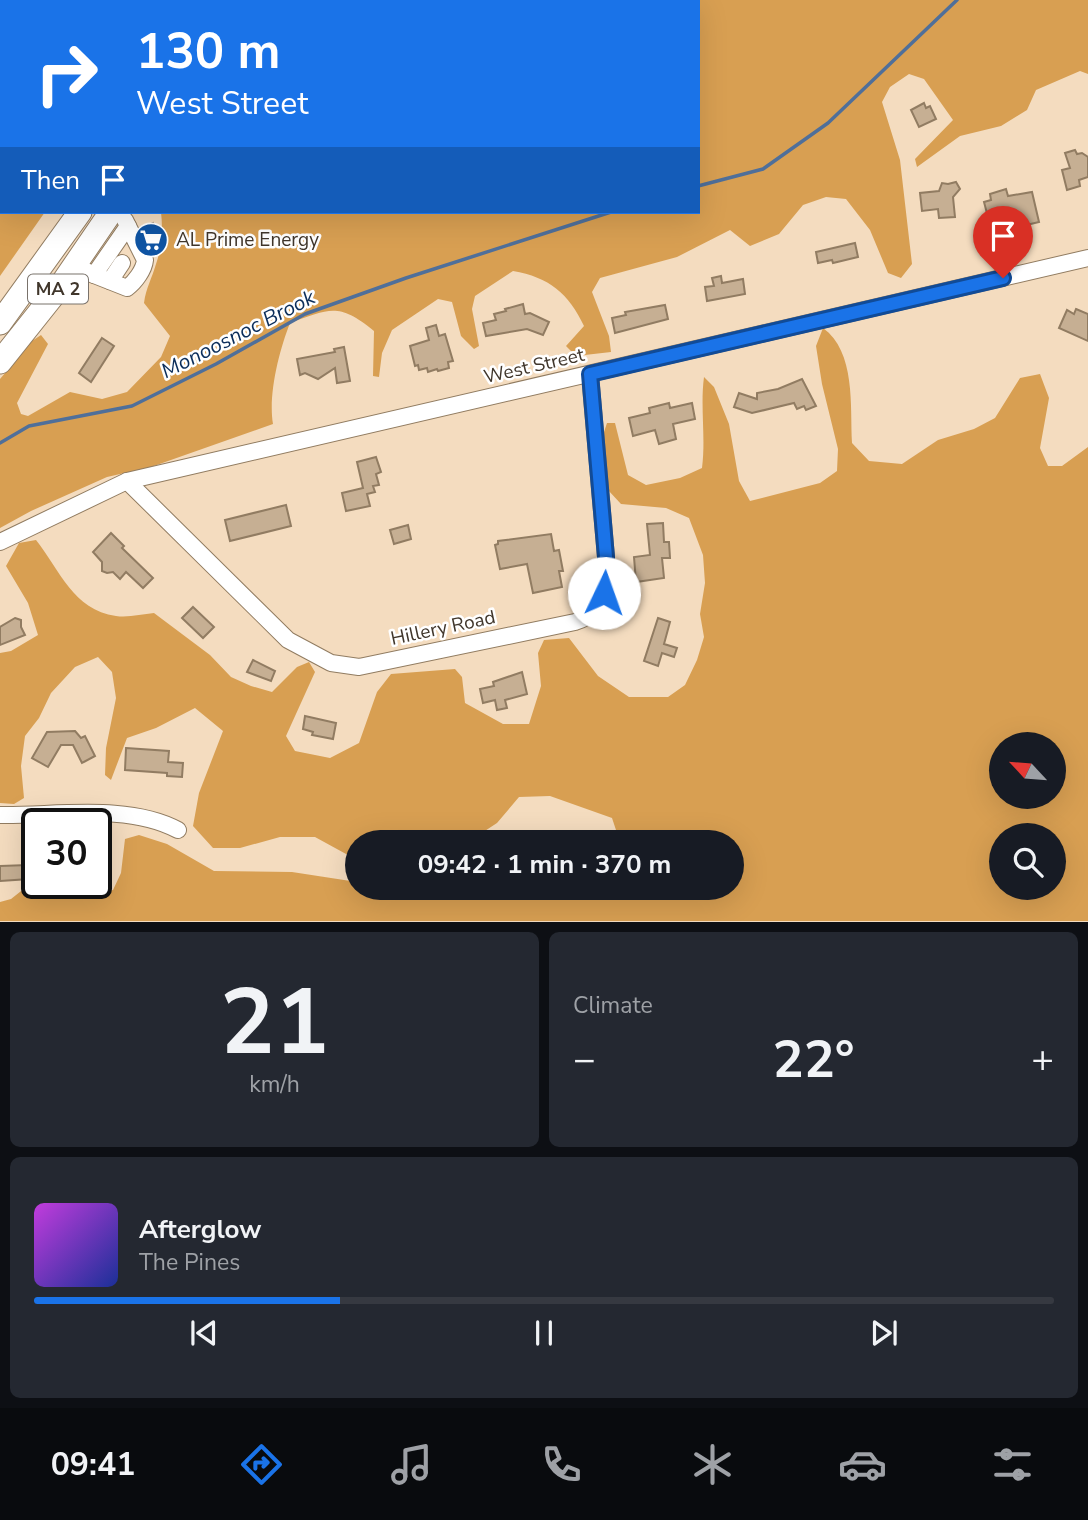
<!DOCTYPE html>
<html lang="en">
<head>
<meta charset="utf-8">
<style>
  :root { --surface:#171b24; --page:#242831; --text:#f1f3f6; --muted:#9ea1a6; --line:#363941; --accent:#1a73e8 }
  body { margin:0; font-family:"Nunito Sans",sans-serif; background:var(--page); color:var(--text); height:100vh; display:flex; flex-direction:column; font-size:26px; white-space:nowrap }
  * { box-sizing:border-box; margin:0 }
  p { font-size:23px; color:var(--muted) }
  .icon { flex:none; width:38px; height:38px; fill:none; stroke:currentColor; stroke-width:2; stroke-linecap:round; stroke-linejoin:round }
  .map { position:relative; height:922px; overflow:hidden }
  .panel { display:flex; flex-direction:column; gap:10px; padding:10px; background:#0d0f14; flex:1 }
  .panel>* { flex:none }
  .hud { position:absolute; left:0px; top:0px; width:700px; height:214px; box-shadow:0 7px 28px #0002; background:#1a73e8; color:#fff; overflow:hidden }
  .needle { width:46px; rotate:296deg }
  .controls { position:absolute; left:989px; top:732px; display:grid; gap:14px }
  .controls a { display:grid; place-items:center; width:77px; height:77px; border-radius:50%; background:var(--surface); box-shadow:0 7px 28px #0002; font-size:35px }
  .speed { position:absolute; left:21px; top:808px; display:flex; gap:14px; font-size:35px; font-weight:700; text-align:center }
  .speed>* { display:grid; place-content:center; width:91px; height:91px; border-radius:50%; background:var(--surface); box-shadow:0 7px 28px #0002; line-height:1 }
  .speed .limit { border:4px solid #111; border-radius:10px; background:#fff; color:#111 }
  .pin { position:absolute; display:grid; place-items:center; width:60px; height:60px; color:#fff; margin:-72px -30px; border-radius:50% 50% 50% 0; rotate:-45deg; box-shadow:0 0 7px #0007 }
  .pin .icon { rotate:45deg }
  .me { position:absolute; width:77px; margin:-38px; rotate:3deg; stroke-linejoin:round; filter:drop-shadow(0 0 5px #0008) }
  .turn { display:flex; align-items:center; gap:24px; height:147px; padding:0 21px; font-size:32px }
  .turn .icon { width:91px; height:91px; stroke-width:2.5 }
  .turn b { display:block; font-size:49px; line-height:60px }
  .then { display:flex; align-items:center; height:66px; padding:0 21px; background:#0003; gap:14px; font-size:26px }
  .big { font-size:52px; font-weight:700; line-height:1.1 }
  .panel .card { flex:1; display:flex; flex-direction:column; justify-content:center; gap:10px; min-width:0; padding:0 24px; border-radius:10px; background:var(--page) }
  .panel .dial { align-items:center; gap:0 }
  .dial b { font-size:91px; line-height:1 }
  .song { display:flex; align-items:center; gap:21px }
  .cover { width:84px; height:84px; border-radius:10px; background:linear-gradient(135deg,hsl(290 70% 55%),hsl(230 70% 35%)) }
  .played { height:7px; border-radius:4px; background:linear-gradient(90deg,var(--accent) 30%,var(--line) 30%) }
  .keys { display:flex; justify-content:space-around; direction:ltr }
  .heat { display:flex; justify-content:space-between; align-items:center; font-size:38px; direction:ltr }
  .panel .tiles { flex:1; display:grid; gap:10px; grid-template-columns:1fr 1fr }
  .card:last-child { grid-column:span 2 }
  .trip { position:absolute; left:345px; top:830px; width:399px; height:70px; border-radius:35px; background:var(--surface); box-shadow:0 7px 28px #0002; font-weight:700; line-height:70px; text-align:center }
  .menu { display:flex; height:112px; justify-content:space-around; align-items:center; background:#090b0e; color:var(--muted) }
  .menu .icon { width:49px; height:49px }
  .menu .selected { color:var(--accent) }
  .menu b { font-size:32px; color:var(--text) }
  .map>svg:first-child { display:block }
  .forest { fill:#d89f52; fill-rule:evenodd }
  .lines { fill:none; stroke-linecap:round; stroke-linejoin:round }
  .stream { stroke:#4f6f9a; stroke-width:3.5 }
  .building { fill:#c6af93; stroke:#917c62; stroke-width:2 }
  .minor-casing { stroke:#917c61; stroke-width:18 }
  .highway-casing { stroke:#917c61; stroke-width:25 }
  .minor { stroke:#fff; stroke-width:16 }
  .highway { stroke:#fff; stroke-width:23 }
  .route-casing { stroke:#114b97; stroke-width:18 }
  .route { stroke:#1a73e8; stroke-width:12 }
  .labels { text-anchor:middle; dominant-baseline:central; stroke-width:5; stroke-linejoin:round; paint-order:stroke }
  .shield { fill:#fff; stroke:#79726b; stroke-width:2 }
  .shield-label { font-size:18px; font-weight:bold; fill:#40362b }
  .poi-label { font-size:19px; fill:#40362b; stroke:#fff; text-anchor:start }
  .street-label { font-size:19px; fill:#40362b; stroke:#fff }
  .water-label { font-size:21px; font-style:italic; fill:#0c2e5a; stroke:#fff }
</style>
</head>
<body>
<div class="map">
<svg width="1088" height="922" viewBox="0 0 1088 922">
  <rect width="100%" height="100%" fill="#f4dcbf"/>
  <g class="forest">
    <polygon points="0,0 169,0 2,2 2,212 45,212 0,276"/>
    <path d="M253,0H1088V74L1080,71L1036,90L1027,110L1001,126L960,136L917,167L915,159L953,120L924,79L909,74L890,87L882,102L900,160L912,264L901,278L888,273L870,230L846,199L826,197L803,205L779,234L750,246L730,230L677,257L600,278L592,292L609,336L611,352L576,356L566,346L584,326C569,294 549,277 513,271L475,296L472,309L479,346L474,349L461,336L452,302L438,299L392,330L382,353L379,377L373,376L374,331C338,302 330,309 290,323C279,351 268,395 273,424L151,467L107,477L31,511L0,528V379L32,341L41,335L48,344L17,403L21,414L28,416L70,392L102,399L127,392L161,357L170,336L144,303C146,288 152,278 156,264C162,247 163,230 161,212H698V2H253Z"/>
    <path d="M823,328C856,352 850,406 852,443L869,461L902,464L938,440L974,429L995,418L1020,378L1040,374L1049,398L1040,448L1048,466H1062L1088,447V921H0V902L11,899L30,884L35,862L28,836L33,825L37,826V884L99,893L113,890L121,873L125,839L139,835L167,844L214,871L292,872L357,882V887H732V842H620L612,818L550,796L519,797L497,823L468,842H357V860L315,837H280L240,848H213L193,826L199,793L223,731L195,708L156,728L127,738L111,780L105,775L106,748L116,698L112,672L98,657L75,667L51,693L39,718L25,736L21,766L24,798L14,804L0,803V653L11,651L38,635L28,603L6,566L19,543L36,540C60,570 73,610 116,616C128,618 142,614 154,613L210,655L231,677L251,686L272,692L297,667L309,662L315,672L286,736L295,751L330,758L359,743L377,692L391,674L455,669L462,677L465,703L503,724H529L541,686L538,653L544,640L569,638L598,676L629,697H668L685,685L697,660L704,637L700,614L705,583L703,555L689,518L666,508L621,504L608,490L603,435L607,423H615L628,475L646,485L680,478L702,468C706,437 700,407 704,377L714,387L729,424L739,481L750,501L820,483L837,471L838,449L822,384L816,346ZM1001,744H1054V796H1001ZM1001,835H1054V887H1001Z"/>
  </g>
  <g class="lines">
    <g class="stream">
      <polyline points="698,186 763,169 828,123 957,0"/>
      <polyline points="0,443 29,426 132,406 216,364 305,314 406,278 611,212"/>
    </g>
  </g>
  <g class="building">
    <polygon points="924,103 926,108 930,106 936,119 919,127 911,110"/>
    <polygon points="1075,150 1077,154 1082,153 1088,157 1088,177 1079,180 1080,186 1067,190 1062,170 1070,168 1065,153"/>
    <polygon points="956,182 960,189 953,197 955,217 939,218 938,209 922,211 920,193 939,191 942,183 948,184"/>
    <polygon points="1006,189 1008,196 1032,192 1039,222 1018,227 1015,215 989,221 984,202 991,200 990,194"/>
    <polygon points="153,223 164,250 154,254 141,228"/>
    <polygon points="855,243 858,257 833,263 832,260 818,263 816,252"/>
    <polygon points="721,276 722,283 743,279 745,294 707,301 705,287 714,286 712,278"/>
    <polygon points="523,304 525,314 530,313 549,322 543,335 527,329 486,336 483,323 496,320 494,314 506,311 505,309"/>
    <polygon points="665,305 668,319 615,333 612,318 626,315 625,312"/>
    <polygon points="1076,309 1088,314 1088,341 1059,328 1067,310 1074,314"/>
    <polygon points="436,325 439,336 445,334 453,361 448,362 449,368 438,371 437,369 428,372 427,368 419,370 418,365 415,366 410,346 429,340 426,328"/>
    <polygon points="102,338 114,346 91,382 79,373"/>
    <polygon points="344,347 350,381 337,383 335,368 318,379 305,373 300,375 297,359 335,352 334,349"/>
    <polygon points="802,379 816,406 806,410 804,406 797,409 794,403 752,413 734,407 739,393 757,399 757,393 778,389"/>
    <polygon points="669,403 670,408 692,403 695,419 673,424 676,439 659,444 655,430 633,436 629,418 650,413 649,408"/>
    <polygon points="376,457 381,472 376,474 379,485 373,486 375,492 367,494 370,506 346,511 342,493 363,488 357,462"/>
    <polygon points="286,505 291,526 230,541 225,520"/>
    <polygon points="663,523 664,542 669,542 670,558 662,558 664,578 636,582 634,557 650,555 647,524"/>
    <polygon points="408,525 411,539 394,544 390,530"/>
    <polygon points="111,533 124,546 122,548 153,578 143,588 126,572 120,579 113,572 107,573 102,571 102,562 93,552"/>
    <polygon points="551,534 554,551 559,550 563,571 559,571 562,587 533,593 527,564 500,569 495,545 498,544 498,541"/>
    <polygon points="193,607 214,627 203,638 182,618"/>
    <polygon points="15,618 21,620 21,627 25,635 0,645 0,627"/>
    <polygon points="658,618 670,622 664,644 677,648 674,657 662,653 658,666 644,661"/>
    <polygon points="253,660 275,671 271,681 247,672"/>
    <polygon points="522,672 527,694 505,700 507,708 497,710 495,700 483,703 480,689 494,686 493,682"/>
    <polygon points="305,716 336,723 333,739 312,735 313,732 303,729"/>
    <polygon points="75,731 81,738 85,736 95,756 82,763 73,745 61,745 48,767 32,758 47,732"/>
    <polygon points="126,748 169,751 168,762 183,763 182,777 167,776 167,773 125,770"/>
    <polygon points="28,865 29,879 0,881 0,866"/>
  </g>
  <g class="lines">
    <g class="minor-casing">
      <g id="minor">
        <polyline points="86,271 94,275 128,226 125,220"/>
        <path d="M94,275L127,288C135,282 144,270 145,260L128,226"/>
        <polyline points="110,281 122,263"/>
        <path d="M127,481L288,640L331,663L359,667L575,622C608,611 607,588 606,557L590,375"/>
        <polyline points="0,542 127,481 1088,258"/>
        <path d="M0,815C55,816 128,803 178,830"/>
      </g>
    </g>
    <g class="highway-casing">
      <g id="highway">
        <polyline points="198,2 198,0"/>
        <polyline points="223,2 224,0"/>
        <polyline points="0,323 80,212"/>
        <polyline points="0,362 59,288 111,212"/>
      </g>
    </g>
    <use href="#minor" class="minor"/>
    <use href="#highway" class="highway"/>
  </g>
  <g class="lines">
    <g class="route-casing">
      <polyline id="route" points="604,593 606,586 606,557 590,374 1003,278"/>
    </g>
    <use href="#route" class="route"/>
  </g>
  <defs>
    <g id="supermarket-disc" transform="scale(1.75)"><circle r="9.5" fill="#0f54a3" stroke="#fff"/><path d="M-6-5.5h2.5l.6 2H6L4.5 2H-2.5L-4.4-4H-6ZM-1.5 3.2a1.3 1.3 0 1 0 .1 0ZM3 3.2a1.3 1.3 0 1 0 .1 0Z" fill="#fff"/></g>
  </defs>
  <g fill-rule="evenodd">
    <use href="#supermarket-disc" x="151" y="240"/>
  </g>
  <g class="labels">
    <rect class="shield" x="28" y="274.5" width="60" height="29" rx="5"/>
    <g class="shield-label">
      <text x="58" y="289">MA 2</text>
    </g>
    <g class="poi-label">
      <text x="176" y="240">AL Prime Energy</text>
    </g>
    <g class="street-label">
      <text transform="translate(534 366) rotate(-13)">West Street</text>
      <text transform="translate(443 628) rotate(-12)">Hillery Road</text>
    </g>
    <g class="water-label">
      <text transform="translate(238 334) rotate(-27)">Monoosnoc Brook</text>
    </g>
  </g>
</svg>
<div class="controls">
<a><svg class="needle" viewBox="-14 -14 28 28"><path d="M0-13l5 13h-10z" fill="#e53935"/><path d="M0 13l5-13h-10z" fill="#9ea1a6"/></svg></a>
<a><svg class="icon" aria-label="search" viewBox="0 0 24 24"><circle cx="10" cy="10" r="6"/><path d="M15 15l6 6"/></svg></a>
</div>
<div class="speed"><div class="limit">30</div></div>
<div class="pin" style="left:1003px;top:278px;background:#d93025"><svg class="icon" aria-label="arrive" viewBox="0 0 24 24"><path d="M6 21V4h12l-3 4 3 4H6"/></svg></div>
<svg class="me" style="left:604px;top:593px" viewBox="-20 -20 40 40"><circle r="19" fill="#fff"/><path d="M0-13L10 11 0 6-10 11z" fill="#1a73e8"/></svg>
<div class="trip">09:42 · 1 min · 370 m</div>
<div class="hud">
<div class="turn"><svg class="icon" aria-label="right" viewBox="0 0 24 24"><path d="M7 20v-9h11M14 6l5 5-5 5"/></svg><div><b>130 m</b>West Street</div></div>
<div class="then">Then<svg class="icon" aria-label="arrive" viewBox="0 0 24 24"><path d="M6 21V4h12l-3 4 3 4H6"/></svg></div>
</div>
</div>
<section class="panel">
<div class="tiles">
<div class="card dial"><b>21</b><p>km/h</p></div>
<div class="card"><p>Climate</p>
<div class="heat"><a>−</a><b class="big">22°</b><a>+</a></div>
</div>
<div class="card">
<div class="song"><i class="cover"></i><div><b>Afterglow</b><p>The Pines</p></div></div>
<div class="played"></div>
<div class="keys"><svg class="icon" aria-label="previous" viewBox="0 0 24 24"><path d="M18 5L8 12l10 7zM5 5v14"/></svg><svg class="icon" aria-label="pause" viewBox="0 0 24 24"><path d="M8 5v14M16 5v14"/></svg><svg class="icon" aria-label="next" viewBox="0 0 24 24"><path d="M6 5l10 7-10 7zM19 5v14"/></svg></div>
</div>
</div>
</section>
<nav class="menu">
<b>09:41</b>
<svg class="icon selected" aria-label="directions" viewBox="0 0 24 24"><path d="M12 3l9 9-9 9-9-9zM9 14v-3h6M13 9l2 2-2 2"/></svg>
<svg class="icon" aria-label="music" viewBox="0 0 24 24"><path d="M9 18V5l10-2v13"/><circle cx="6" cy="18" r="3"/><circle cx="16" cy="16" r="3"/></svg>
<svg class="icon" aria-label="phone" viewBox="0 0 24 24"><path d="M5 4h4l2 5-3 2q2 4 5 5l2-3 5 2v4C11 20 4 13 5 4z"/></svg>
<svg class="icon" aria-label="climate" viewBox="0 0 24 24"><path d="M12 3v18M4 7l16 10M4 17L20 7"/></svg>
<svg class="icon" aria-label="car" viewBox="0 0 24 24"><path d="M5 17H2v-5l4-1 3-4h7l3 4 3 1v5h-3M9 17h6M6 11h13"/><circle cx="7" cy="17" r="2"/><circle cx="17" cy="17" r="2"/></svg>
<svg class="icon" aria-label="filters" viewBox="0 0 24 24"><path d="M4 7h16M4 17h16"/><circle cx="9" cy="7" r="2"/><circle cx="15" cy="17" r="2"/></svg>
</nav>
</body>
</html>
